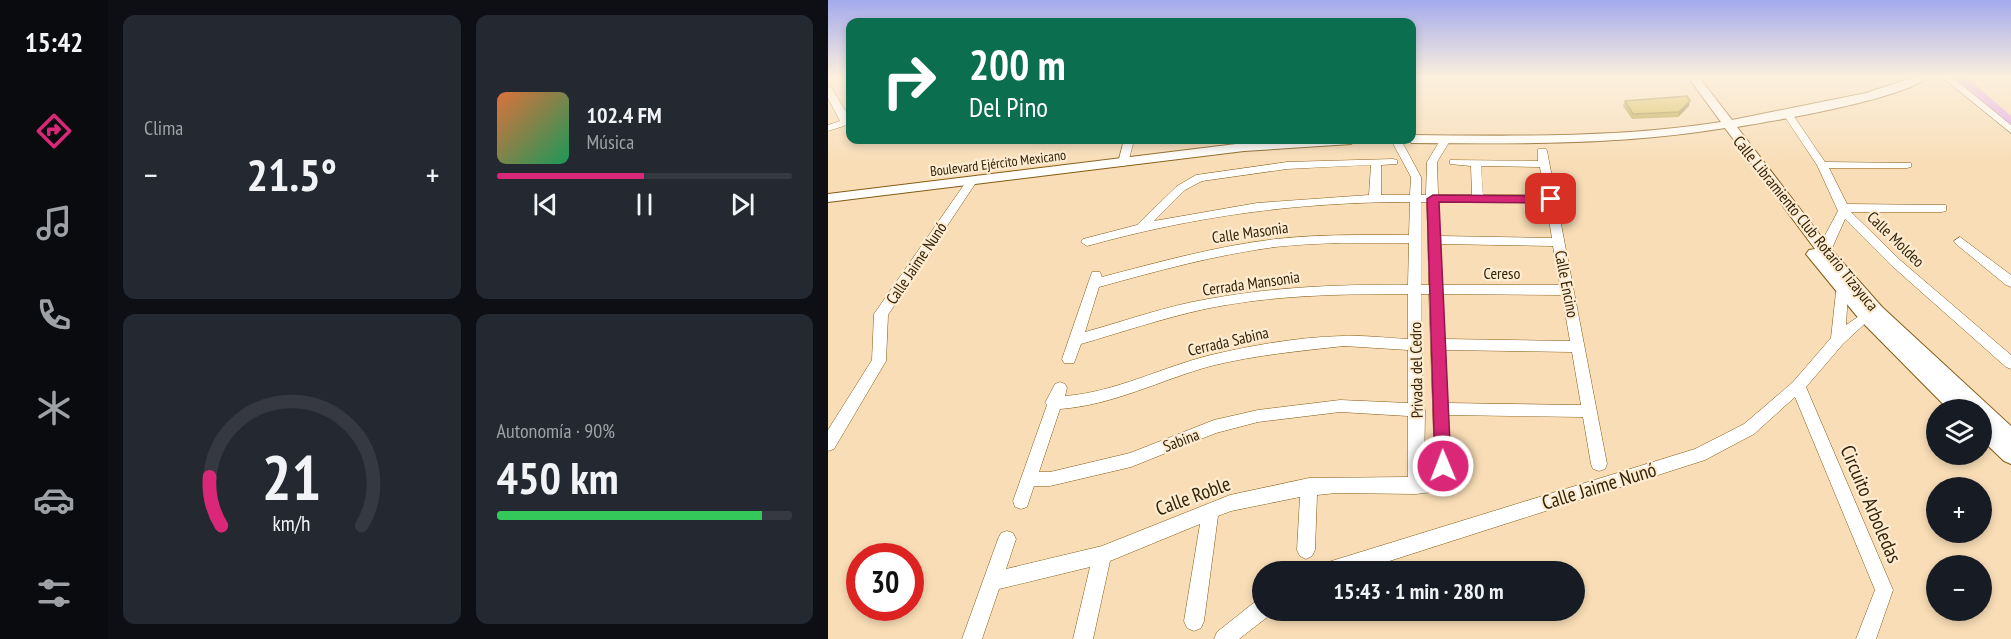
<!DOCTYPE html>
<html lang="es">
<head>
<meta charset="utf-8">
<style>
  :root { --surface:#171b24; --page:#242831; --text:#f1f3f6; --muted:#9ea1a6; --line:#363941; --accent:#db2777 }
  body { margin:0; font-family:"PT Sans Narrow",sans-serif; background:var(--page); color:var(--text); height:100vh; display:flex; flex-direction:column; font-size:22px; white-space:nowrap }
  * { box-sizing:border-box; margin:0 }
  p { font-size:20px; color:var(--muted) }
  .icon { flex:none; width:33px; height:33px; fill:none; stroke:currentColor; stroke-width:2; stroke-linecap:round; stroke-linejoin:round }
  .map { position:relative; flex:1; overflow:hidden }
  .panel { display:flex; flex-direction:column; gap:15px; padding:15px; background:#0d0f14; width:720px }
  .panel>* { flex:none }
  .top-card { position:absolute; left:18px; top:18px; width:570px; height:126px; border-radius:12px; box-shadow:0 3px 9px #0003; background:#0b6e4f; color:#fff; overflow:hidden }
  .tools { position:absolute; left:1098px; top:399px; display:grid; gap:12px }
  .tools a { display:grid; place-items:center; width:66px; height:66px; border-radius:50%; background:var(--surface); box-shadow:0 3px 9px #0003; font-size:30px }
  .speed { position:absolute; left:18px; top:543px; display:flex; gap:12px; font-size:30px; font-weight:700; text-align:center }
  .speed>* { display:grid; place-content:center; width:78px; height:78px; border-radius:50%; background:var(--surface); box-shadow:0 3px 9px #0003; line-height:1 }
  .speed .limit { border:9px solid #d22; background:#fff; color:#111 }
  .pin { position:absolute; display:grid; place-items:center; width:51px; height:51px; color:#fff; margin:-26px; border-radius:12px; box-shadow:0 3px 9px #0006 }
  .me { position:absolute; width:66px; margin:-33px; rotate:359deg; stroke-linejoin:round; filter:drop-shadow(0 0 4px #0008) }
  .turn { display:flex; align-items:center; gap:21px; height:126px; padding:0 24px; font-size:27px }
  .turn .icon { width:78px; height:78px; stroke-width:2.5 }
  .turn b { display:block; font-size:42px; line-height:51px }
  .big { font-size:45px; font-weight:700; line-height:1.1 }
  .panel .widget { flex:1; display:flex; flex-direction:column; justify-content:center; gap:9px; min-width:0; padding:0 21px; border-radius:12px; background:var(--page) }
  .panel .dial { align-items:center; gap:0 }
  .dial svg { height:156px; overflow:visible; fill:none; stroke:var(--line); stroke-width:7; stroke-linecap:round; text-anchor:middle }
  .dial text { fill:var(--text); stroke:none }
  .song { display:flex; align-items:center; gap:18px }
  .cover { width:72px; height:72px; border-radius:9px; background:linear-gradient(135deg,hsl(20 70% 55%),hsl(150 70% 35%)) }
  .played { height:6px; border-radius:3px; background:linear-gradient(90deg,var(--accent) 50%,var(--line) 50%) }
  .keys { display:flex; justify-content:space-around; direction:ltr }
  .heat { display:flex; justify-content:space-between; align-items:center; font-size:33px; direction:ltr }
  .charge { height:9px; border-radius:4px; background:linear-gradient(90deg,#34c759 90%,var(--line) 0) }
  .panel .tiles { flex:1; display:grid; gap:15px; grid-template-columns:repeat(2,1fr) }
  .trip { position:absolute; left:424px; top:561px; width:333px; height:60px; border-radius:30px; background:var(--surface); box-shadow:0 3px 9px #0003; font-weight:700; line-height:60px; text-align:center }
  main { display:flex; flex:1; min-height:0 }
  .tabs { display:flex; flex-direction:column; width:108px; justify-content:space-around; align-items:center; background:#090b0e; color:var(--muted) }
  .tabs .icon { width:42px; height:42px }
  .tabs .current { color:var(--accent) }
  .tabs b { font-size:27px; color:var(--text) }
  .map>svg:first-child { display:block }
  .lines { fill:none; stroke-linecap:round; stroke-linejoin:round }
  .river { fill:#db9cf2; fill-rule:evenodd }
  .minor-casing { stroke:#845b12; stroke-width:1 }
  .major-casing { stroke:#845b12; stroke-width:2 }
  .minor { fill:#fff; fill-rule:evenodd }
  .major { fill:#fff; fill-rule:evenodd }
  .wall { fill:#b59e3b }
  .shaded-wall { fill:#938130 }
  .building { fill:#d2b845; stroke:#938130; stroke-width:1.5 }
  .route { fill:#db2777; stroke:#8e194d; stroke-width:1.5 }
  .labels { text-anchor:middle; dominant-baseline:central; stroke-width:4.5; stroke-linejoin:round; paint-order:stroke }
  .far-street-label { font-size:14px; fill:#342306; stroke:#feecd2 }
  .street-label { font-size:16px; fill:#342306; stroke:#feecd2 }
  .near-street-label { font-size:20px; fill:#342306; stroke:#feecd2 }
</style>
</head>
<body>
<main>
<nav class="tabs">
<b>15:42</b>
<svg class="icon current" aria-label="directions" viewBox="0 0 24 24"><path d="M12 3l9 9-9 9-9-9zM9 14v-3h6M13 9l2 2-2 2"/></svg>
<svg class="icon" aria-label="music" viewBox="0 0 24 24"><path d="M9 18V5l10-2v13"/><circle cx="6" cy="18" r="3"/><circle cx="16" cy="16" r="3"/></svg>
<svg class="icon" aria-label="phone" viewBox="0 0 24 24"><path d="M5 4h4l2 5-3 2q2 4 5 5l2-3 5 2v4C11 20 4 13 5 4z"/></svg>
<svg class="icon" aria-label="climate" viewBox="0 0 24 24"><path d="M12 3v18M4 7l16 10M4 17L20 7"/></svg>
<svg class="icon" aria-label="car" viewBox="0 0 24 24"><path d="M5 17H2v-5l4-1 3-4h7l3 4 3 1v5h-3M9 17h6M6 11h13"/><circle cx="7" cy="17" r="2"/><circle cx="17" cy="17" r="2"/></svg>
<svg class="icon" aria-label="filters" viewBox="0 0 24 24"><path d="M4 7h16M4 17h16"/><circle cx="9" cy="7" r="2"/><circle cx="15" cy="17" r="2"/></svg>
</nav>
<section class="panel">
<div class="tiles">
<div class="widget"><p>Clima</p>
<div class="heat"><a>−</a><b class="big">21.5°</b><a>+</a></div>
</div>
<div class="widget">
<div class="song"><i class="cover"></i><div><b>102.4 FM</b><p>Música</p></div></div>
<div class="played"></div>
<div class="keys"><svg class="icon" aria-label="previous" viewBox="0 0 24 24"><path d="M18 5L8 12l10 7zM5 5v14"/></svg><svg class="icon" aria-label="pause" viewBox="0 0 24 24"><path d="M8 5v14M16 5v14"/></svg><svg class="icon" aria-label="next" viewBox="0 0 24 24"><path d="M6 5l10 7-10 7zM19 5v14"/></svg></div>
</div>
<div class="widget dial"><svg viewBox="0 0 100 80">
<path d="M14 69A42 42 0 1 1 86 69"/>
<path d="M14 69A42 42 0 0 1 8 44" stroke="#db2777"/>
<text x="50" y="56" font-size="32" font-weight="700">21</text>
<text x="50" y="72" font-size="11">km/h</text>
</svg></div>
<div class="widget"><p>Autonomía · 90%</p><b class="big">450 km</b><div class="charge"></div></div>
</div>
</section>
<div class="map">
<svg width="1183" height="639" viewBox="0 0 1183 639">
  <rect width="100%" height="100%" fill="#f8ddb6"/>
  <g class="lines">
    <polygon class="river" points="1121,77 1138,77 1183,116 1183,129 1177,128"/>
    <g class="minor-casing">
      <g id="minor">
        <polygon points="1114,77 1124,77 1183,125 1183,133"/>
        <polygon points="0,86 3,87 22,118 22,124 0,131 0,125 12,121 0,98"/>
        <polygon points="960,111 963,112 997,162 1083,163 1083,167 1079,168 1001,168 1019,204 1118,205 1118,211 1114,212 1023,212 1072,260 1183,355 1183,369 1178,367 1064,266 1017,219 1001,255 993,255 991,252 995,239 1010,211 989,165 955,114"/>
        <path d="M618,136L623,139L609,162L610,195H644L643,166L622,164V160L710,161V149H718L719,151L779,464L777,469L771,471L765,469L763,464L755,417L620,415L623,485L621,490L588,494L508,493L489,495L487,550L484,556L478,559L472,556L469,550L472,497L403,511L390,516L376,621L373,628L366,631L359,628L356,621L372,524L282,561L265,639H245L262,567L171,589L154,639H134L170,539L173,533L179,531L185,533L188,539L178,569L274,546L402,495L481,478L580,477V416L512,412L430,422L388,433L303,467L222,486H206L199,507L193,509L187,507L185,501L219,405L217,403L227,384L232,382L237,384L239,388L237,396C288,392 334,367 383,355C426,345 471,337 515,336C536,335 558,338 580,339V294C512,294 444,295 377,309C336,318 294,332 253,344L246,363H236L234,359L264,272H272L274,277C331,262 389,246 448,239C492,234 537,235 581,235L582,202C470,202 367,216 259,246L253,242L255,239L309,225L349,186L368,175L459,162L565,159L569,160V164L553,165V195H582L583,177L563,140H573L593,177V195H598L599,162L614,137ZM543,165L541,195L429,203L326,221L357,190L374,181L459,169ZM653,166L712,167L716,195H655ZM593,202H599L601,285H593ZM610,202H718L724,238L612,236ZM581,243L580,285C512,284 446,287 380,299C338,306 297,321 257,332L271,287C329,271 387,255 447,247C491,242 536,243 581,243ZM612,244L725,246L732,285H614ZM593,294H601L607,477H596L597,410L595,406ZM614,294L734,295L742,341L616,339ZM516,346L580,350V403L512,400L430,410L386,420L302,453L222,472H211L232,409C286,405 332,380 383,366C427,355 472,351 516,346ZM617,350L744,352L753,405L619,403Z"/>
        <polygon points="296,140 306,140 300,163 295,166 290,163"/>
        <polygon points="144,178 149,181 60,315 58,361 6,449 0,451 0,430 44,360 46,314 140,179"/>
        <polygon points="1132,237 1183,275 1183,287 1178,285 1128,244 1126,241"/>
        <polygon points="1014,287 1020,292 1018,325 1037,312 1044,317 1015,344 978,387 1065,590 1048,639 1028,639 1047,590 967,397 926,434 877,460 527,572 488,572 491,566 497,563 867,449 916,424 965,382 1003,338 1008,292"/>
        <polygon points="435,599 435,610 443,610 442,615 411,639 386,639 389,632 428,601"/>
      </g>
    </g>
    <g class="major-casing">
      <g id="major">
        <path d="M860,77H871L904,120L1038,93L1086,77H1100C1076,99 946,121 909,127L1002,248L1054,307L1183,426V464L1176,461L1154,440V410H1121L1032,320L978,254L981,250L987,249L897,128C793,145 689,144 584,143L578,140H584V135C687,136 790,138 893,122Z"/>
        <polygon points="473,140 529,140 523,144 416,151 0,202 0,194 416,143"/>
      </g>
    </g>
    <use href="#minor" class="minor"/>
    <use href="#major" class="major"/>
  </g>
  <polygon class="wall" points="797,101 861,106 850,117 804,119 795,106"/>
  <polygon class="shaded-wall" points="862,101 861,106 850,117 851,112"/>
  <polygon class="building" points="859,96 862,101 851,112 805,114 797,101"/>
  <linearGradient id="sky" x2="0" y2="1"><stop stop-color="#a3aaec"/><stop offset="0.46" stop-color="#fcf0de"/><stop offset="1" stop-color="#fcf0de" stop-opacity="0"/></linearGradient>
  <rect width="1183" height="167" fill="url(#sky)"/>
  <polygon class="route" points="605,195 723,196 729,199 723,203 611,202 623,466 621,471 615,474 609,471 607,466 599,199"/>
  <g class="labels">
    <g class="far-street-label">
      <text transform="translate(170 163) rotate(-7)">Boulevard Ejército Mexicano</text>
    </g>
    <g class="street-label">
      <text transform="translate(978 223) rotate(51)">Calle Libramiento Club Rotario Tizayuca</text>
      <text transform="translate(422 232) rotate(-8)">Calle Masonia</text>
      <text transform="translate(1068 239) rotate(44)">Calle Moldeo</text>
      <text transform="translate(88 263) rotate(-56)">Calle Jaime Nunó</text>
      <text x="674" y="273">Cereso</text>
      <text transform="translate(423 283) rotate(-8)">Cerrada Mansonia</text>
      <text transform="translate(739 284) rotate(79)">Calle Encino</text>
      <text transform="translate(400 341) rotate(-13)">Cerrada Sabina</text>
      <text transform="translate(588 370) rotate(-91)">Privada del Cedro</text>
      <text transform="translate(353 440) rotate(-21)">Sabina</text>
    </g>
    <g class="near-street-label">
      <text transform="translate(771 486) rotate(-17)">Calle Jaime Nunó</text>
      <text transform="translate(365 496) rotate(-20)">Calle Roble</text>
      <text transform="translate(1043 504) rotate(67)">Circuito Arboledas</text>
    </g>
  </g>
</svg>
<div class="tools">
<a><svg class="icon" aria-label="layers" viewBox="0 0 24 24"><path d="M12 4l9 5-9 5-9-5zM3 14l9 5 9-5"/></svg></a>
<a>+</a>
<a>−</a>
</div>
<div class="speed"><div class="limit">30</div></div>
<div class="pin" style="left:723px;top:199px;background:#d93025"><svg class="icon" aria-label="arrive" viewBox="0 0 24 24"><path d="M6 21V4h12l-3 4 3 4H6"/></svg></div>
<svg class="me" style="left:615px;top:466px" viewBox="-20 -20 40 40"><circle r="17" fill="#db2777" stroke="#fff" stroke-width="3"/><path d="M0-11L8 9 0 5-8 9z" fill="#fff"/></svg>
<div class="trip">15:43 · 1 min · 280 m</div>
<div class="top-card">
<div class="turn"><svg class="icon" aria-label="right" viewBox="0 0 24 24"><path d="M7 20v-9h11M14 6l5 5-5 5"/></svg><div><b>200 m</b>Del Pino</div></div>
</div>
</div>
</main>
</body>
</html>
